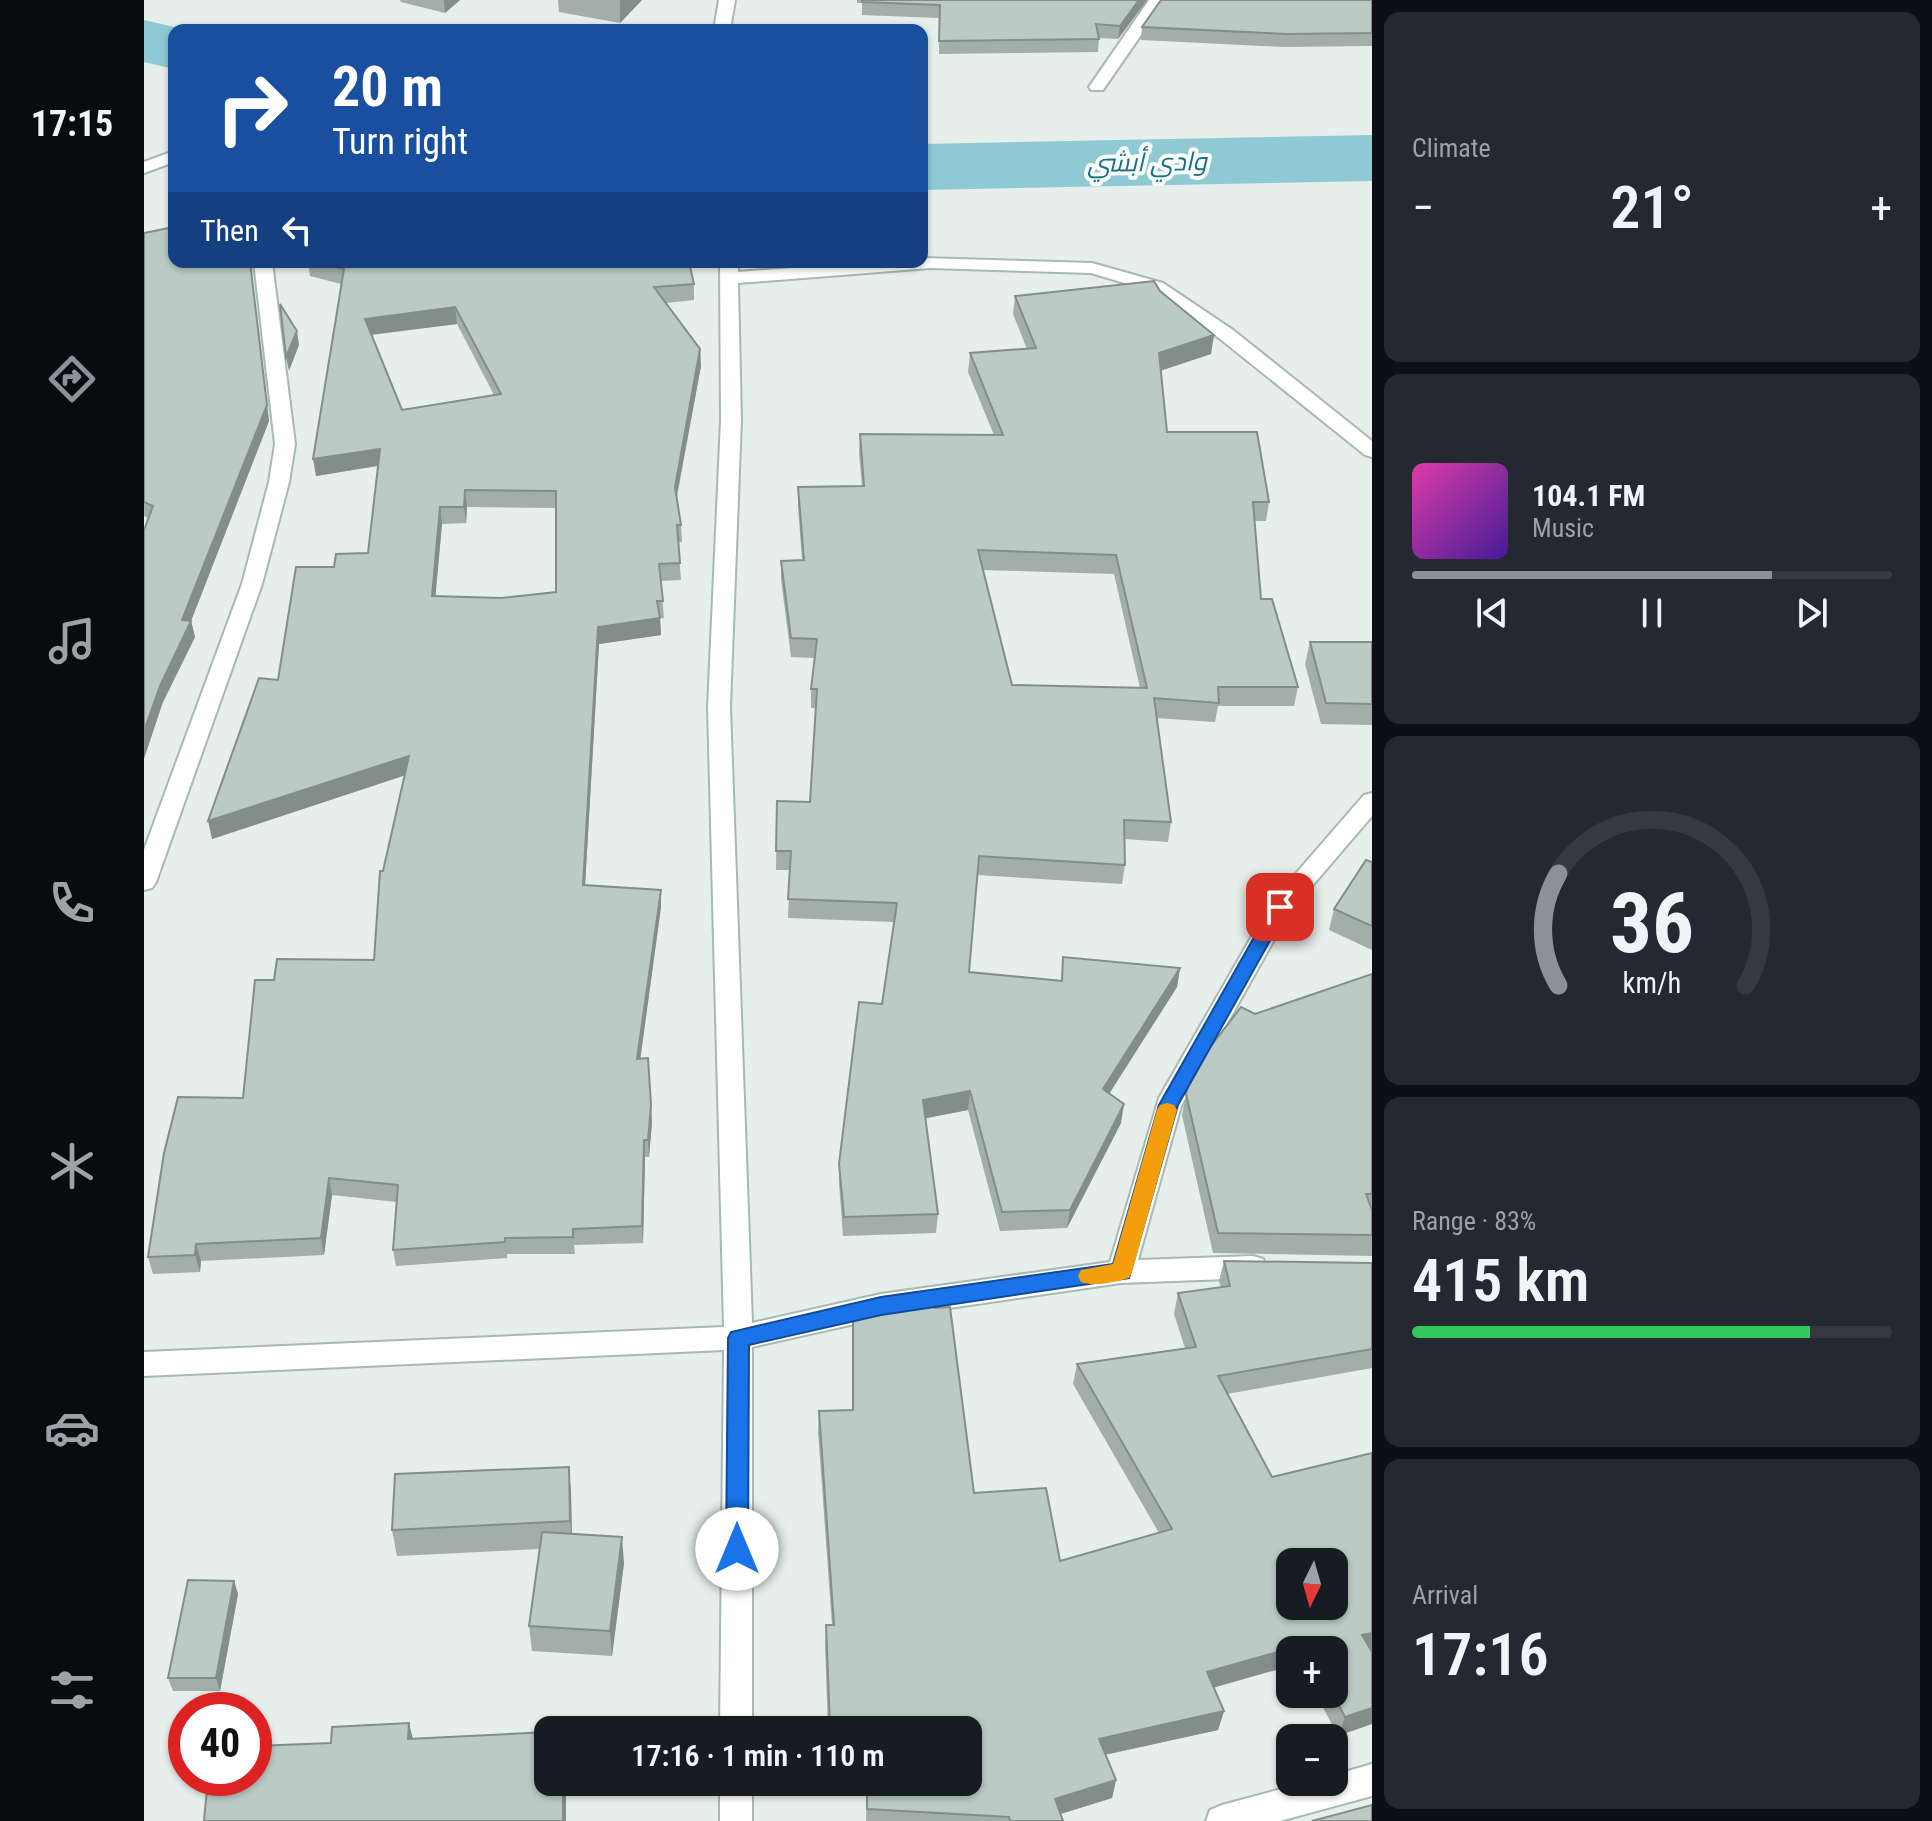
<!DOCTYPE html>
<html lang="en">
<head>
<meta charset="utf-8">
<style>
  :root { --surface:#171b24; --page:#242831; --text:#f1f3f6; --muted:#9ea1a6; --line:#363941; --accent:#8c9099 }
  body { margin:0; font-family:"Roboto Condensed",Cairo,sans-serif; background:var(--page); color:var(--text); height:100vh; display:flex; flex-direction:column; font-size:30px; white-space:nowrap }
  * { box-sizing:border-box; margin:0 }
  p { font-size:26px; color:var(--muted) }
  .icon { flex:none; width:44px; height:44px; fill:none; stroke:currentColor; stroke-width:2; stroke-linecap:round; stroke-linejoin:round }
  .map { position:relative; flex:1; overflow:hidden }
  .side { display:flex; flex-direction:column; gap:12px; padding:12px; background:#0d0f14; width:560px }
  .side>* { flex:none }
  .top-card { position:absolute; left:24px; top:24px; width:760px; height:244px; border-radius:16px; box-shadow:0 2px 6px #0004; background:#1a4fa0; color:#fff; overflow:hidden }
  .needle { width:52px; rotate:185deg }
  .tools { position:absolute; left:1132px; top:1548px; display:grid; gap:16px }
  .tools a { display:grid; place-items:center; width:72px; height:72px; border-radius:16px; background:var(--surface); box-shadow:0 2px 6px #0004; font-size:40px }
  .speed { position:absolute; left:24px; top:1692px; display:flex; gap:16px; font-size:40px; font-weight:700; text-align:center }
  .speed>* { display:grid; place-content:center; width:104px; height:104px; border-radius:50%; background:var(--surface); box-shadow:0 2px 6px #0004; line-height:1 }
  .speed .limit { border:12px solid #d22; background:#fff; color:#111 }
  .pin { position:absolute; display:grid; place-items:center; width:68px; height:68px; color:#fff; margin:-34px; border-radius:16px; box-shadow:0 4px 12px #0006 }
  .me { position:absolute; width:88px; margin:-44px; rotate:0deg; stroke-linejoin:round; filter:drop-shadow(0 0 6px #0008) }
  .turn { display:flex; align-items:center; gap:28px; height:168px; padding:0 32px; font-size:36px }
  .turn .icon { width:104px; height:104px; stroke-width:2.5 }
  .turn b { display:block; font-size:56px; line-height:68px }
  .then { display:flex; align-items:center; height:76px; padding:0 32px; background:#0003; gap:16px; font-size:30px }
  .big { font-size:60px; font-weight:600; line-height:1.1 }
  .side .tile { flex:1; display:flex; flex-direction:column; justify-content:center; gap:12px; min-width:0; padding:0 28px; border-radius:16px; background:var(--page) }
  .side .dial { align-items:center; gap:0 }
  .dial svg { height:208px; overflow:visible; fill:none; stroke:var(--line); stroke-width:7; stroke-linecap:round; text-anchor:middle }
  .dial text { fill:var(--text); stroke:none }
  .song { display:flex; align-items:center; gap:24px }
  .cover { width:96px; height:96px; border-radius:12px; background:linear-gradient(135deg,hsl(320 70% 55%),hsl(260 70% 35%)) }
  .played { height:8px; border-radius:4px; background:linear-gradient(90deg,var(--accent) 75%,var(--line) 75%) }
  .keys { display:flex; justify-content:space-around; direction:ltr }
  .heat { display:flex; justify-content:space-between; align-items:center; font-size:44px; direction:ltr }
  .charge { height:12px; border-radius:6px; background:linear-gradient(90deg,#34c759 83%,var(--line) 0) }
  .trip { position:absolute; left:390px; top:1716px; width:448px; height:80px; border-radius:16px; background:var(--surface); box-shadow:0 2px 6px #0004; font-weight:600; line-height:80px; text-align:center }
  main { display:flex; flex:1; min-height:0 }
  .dock { display:flex; flex-direction:column; width:144px; justify-content:space-around; align-items:center; background:#090b0e; color:var(--muted) }
  .dock .icon { width:56px; height:56px }
  .dock .active { color:var(--accent) }
  .dock b { font-size:36px; color:var(--text) }
  .map>svg:first-child { display:block }
  .lines { fill:none; stroke-linecap:round; stroke-linejoin:round }
  .river { fill:#8ec9d4; fill-rule:evenodd }
  .minor-casing { stroke:#a8b8b2; stroke-width:4 }
  .minor { fill:#fff; fill-rule:evenodd }
  .wall { fill:#a1aea9; fill-rule:evenodd }
  .shaded-wall { fill:#838d89 }
  .building { fill:#bbcac4; stroke:#838d89; stroke-width:2; fill-rule:evenodd }
  .route { fill:#1a73e8; stroke:#114b97; stroke-width:2 }
  .slow { fill:#f59e0b }
  .labels { text-anchor:middle; dominant-baseline:central; stroke-width:8; stroke-linejoin:round; paint-order:stroke }
  .far-water-label { font-size:26px; font-style:italic; fill:#1c6f80; stroke:#f7fbf9 }
</style>
</head>
<body>
<main>
<nav class="dock">
<b>17:15</b>
<svg class="icon active" aria-label="directions" viewBox="0 0 24 24"><path d="M12 3l9 9-9 9-9-9zM9 14v-3h6M13 9l2 2-2 2"/></svg>
<svg class="icon" aria-label="music" viewBox="0 0 24 24"><path d="M9 18V5l10-2v13"/><circle cx="6" cy="18" r="3"/><circle cx="16" cy="16" r="3"/></svg>
<svg class="icon" aria-label="phone" viewBox="0 0 24 24"><path d="M5 4h4l2 5-3 2q2 4 5 5l2-3 5 2v4C11 20 4 13 5 4z"/></svg>
<svg class="icon" aria-label="climate" viewBox="0 0 24 24"><path d="M12 3v18M4 7l16 10M4 17L20 7"/></svg>
<svg class="icon" aria-label="car" viewBox="0 0 24 24"><path d="M5 17H2v-5l4-1 3-4h7l3 4 3 1v5h-3M9 17h6M6 11h13"/><circle cx="7" cy="17" r="2"/><circle cx="17" cy="17" r="2"/></svg>
<svg class="icon" aria-label="filters" viewBox="0 0 24 24"><path d="M4 7h16M4 17h16"/><circle cx="9" cy="7" r="2"/><circle cx="15" cy="17" r="2"/></svg>
</nav>
<div class="map">
<svg width="1228" height="1821" viewBox="0 0 1228 1821">
  <rect width="100%" height="100%" fill="#e6efeb"/>
  <g class="lines">
    <g class="river">
      <polygon points="0,20 43,30 30,30 30,69 0,62"/>
      <polygon points="1228,135 1228,181 778,190 778,144"/>
    </g>
    <g class="minor-casing">
      <g id="minor">
        <polygon points="575,0 591,0 586,30 570,30"/>
        <polygon points="1005,0 1021,0 959,90 947,90 945,87"/>
        <polygon points="30,151 30,162 0,173 0,162"/>
        <polygon points="778,258 948,263 1019,283 1089,330 1228,441 1228,457 1221,455 1075,338 1007,291 947,273 786,268 594,283 597,420 586,707 608,1323 737,1294 966,1262 1015,1098 1128,901 1220,795 1228,793 1228,816 1145,913 1037,1106 994,1260 1109,1256 1119,1259 1123,1267 1119,1275 1109,1278 977,1283 737,1318 608,1347 608,1730 576,1730 580,1350 0,1376 0,1352 580,1327 564,707 577,420 576,262 594,262 594,272 727,262 778,262"/>
        <polygon points="110,262 128,262 151,444 145,482 118,584 12,882 8,888 0,890 0,850 98,584 125,482 131,444"/>
        <polygon points="1228,1764 1228,1796 1136,1821 1062,1821 1066,1810 1078,1805 1163,1782 1190,1782 1190,1775"/>
        <rect x="576" y="1782" width="32" height="39"/>
      </g>
    </g>
    <use href="#minor" class="minor"/>
  </g>
  <g class="wall">
    <polygon points="256,0 316,0 301,13 257,2"/>
    <polygon points="414,0 498,0 476,23 415,12"/>
    <polygon points="713,0 1003,0 974,39 955,38 954,52 795,54 795,18 718,15 718,3 713,3"/>
    <polygon points="1228,0 1228,46 1140,47 997,40 998,27"/>
    <polygon points="0,233 106,262 125,421 47,621 51,637 19,702 4,518 0,516"/>
    <path d="M164,262H545L550,284V300L522,303L556,349L557,366L533,497L537,525L538,542H534L537,580L517,581L520,618H516L517,635L455,644L441,886L517,890V907L496,1059L508,1122L505,1157H501L499,1243L430,1245L431,1254H363V1258L252,1266L249,1250L252,1202L188,1195L180,1255L57,1261L56,1272L9,1274L4,1257L99,1098L130,980L230,960L239,871L261,775L68,839L134,680L190,567L224,553L234,466L172,476L197,284L166,276ZM313,324L350,395L258,410L228,335ZM323,507L412,508V592L357,598L291,596L298,524L322,523Z"/>
    <path d="M1016,291L1067,354L1017,370L1023,432L1125,502L1122,521H1110L1117,599L1154,687L1150,706H1074L1071,722L1012,718L1027,822L1024,842L981,839V865L978,884L833,875L825,972L917,980L919,957L1036,968L1033,987L965,1094L977,1123L923,1228L856,1231L824,1110L781,1118L794,1214L792,1233L699,1236L695,1183V1164L738,1004L750,922L644,918L646,870H632L633,801L666,802L672,708H667V689L670,658L647,657L637,580V561L658,560L654,506V487L718,486L715,453L716,434L850,435L824,372L826,353L883,349L869,314L871,296ZM839,570L970,574L996,688L868,685Z"/>
    <polygon points="1166,642 1228,642 1228,725 1177,724 1161,664"/>
    <polygon points="1228,862 1228,950 1185,930 1190,909"/>
    <polygon points="1228,974 1228,1256 1069,1253 1038,1115 1042,1094 1111,1014"/>
    <polygon points="1080,1261 1228,1263 1228,1368 1083,1394 1128,1477 1227,1650 1194,1736 1172,1694 1190,1694 1190,1650 1146,1650 1070,1687 1080,1711 1074,1730 961,1755 972,1780 968,1798 916,1814 919,1821 722,1821 723,1782 824,1782 824,1730 684,1730 681,1644 682,1625 688,1625 674,1431 675,1411 708,1410 709,1307 830,1493 916,1561 1015,1533 929,1384 933,1364 1041,1348 1030,1314 1034,1293 1077,1288 1075,1281"/>
    <polygon points="425,1467 427,1493 428,1534 480,1563 468,1656 388,1651 385,1626 396,1549 253,1556 248,1530"/>
    <polygon points="90,1581 94,1594 76,1691 29,1691 24,1678"/>
  </g>
  <g class="shaded-wall">
    <polygon points="300,0 316,0 301,13"/>
    <polygon points="476,0 498,0 476,23"/>
    <polygon points="995,0 1003,0 974,39 976,26"/>
    <polygon points="106,262 125,421 47,621 51,637 19,702 0,759 0,731"/>
    <polygon points="311,307 313,324 223,335 221,319"/>
    <polygon points="153,331 155,345 145,371 142,357"/>
    <polygon points="1070,335 1067,354 1013,372 1015,353"/>
    <polygon points="556,349 557,366 531,504 531,487"/>
    <polygon points="236,449 238,465 172,476 169,459"/>
    <polygon points="321,490 323,507 322,523 320,507"/>
    <polygon points="296,507 298,524 290,613 288,596"/>
    <polygon points="516,618 517,635 455,644 440,903 439,885 454,627"/>
    <polygon points="265,756 268,773 68,839 64,821"/>
    <polygon points="517,890 517,907 494,1076 493,1059"/>
    <polygon points="1036,968 1033,987 956,1108 959,1089"/>
    <polygon points="826,1091 824,1110 778,1119 779,1100"/>
    <polygon points="980,1104 977,1123 923,1228 926,1210"/>
    <polygon points="507,1105 508,1122 505,1157 504,1140"/>
    <polygon points="500,1140 501,1157 499,1243 498,1226"/>
    <polygon points="185,1178 188,1195 180,1255 177,1238"/>
    <polygon points="52,1244 57,1261 56,1272 51,1255"/>
    <polygon points="425,1467 427,1493 428,1547 426,1521"/>
    <polygon points="478,1537 480,1563 468,1656 466,1631"/>
    <polygon points="90,1581 94,1594 76,1691 72,1678"/>
    <polygon points="1228,1633 1228,1650 1211,1654 1218,1635"/>
    <polygon points="1162,1644 1160,1650 1146,1650 1146,1666 1058,1691 1063,1672"/>
    <polygon points="1228,1708 1228,1724 1194,1736 1201,1717"/>
    <polygon points="1080,1711 1074,1730 950,1757 955,1739"/>
    <polygon points="265,1723 271,1747 264,1739"/>
    <polygon points="972,1780 968,1798 907,1817 911,1799"/>
    <rect x="419" y="1782" width="3" height="39"/>
  </g>
  <g class="building">
    <polygon points="718,0 995,0 976,26 952,24 955,39 795,41 796,5 718,2"/>
    <polygon points="1017,0 1228,0 1228,33 1142,34 998,27"/>
    <polygon points="30,227 30,262 106,262 123,405 38,620 47,621 16,686 0,731 0,530 9,506 0,502 0,233"/>
    <path d="M173,262H545L550,284L510,287L556,349L531,487L537,525H533L536,563L515,564L519,601H513L516,618L454,627L439,885L517,890L493,1059L504,1058L507,1105L504,1140H500L498,1226L429,1229V1237L361,1238V1242L249,1250L254,1185L185,1178L177,1238L52,1244L51,1255L4,1257L20,1153L34,1097L99,1098L111,980H130L133,959L230,960L236,871H239L265,756L64,821L115,678L134,680L152,567H190L192,554L224,553L236,449L169,459L200,269ZM311,307L357,394L258,410L221,319ZM321,490L412,491V592L357,598L288,596L296,507H320Z"/>
    <path d="M1010,281L1016,291L1070,335L1015,353L1023,432H1113L1125,502H1109L1117,599H1128L1154,687H1074L1075,703L1010,698L1027,822L980,820L981,865L835,856L825,972L918,981L919,957L1036,968L959,1089L980,1104L926,1210L858,1212L826,1091L779,1100L794,1214L700,1217L695,1164L715,1002L738,1004L753,903L644,899L647,851H632L633,801L666,802L673,689H667L673,639L647,638L637,561L660,560L654,487L720,486L716,434L859,435L826,353L892,348L871,296ZM834,550L972,555L1003,688L868,685Z"/>
    <polygon points="136,304 153,331 142,357"/>
    <polygon points="1166,642 1228,642 1228,704 1182,703"/>
    <polygon points="1222,860 1228,862 1228,926 1190,909"/>
    <polygon points="1228,974 1228,1194 1222,1194 1228,1210 1228,1235 1074,1233 1042,1094 1044,1086 1067,1046 1097,1007 1111,1014"/>
    <path d="M1080,1261L1228,1263V1349L1074,1376L1128,1477L1228,1453V1633L1218,1635L1228,1652V1708L1201,1717L1189,1694H1190V1650H1166L1162,1644L1063,1672L1080,1711L955,1739L972,1780L911,1799L919,1821H866L865,1817L723,1809V1782H824V1730H725V1725L686,1726L682,1625H690L675,1411L709,1410V1307L724,1304H791V1308L806,1307L830,1493L902,1488L916,1561L1028,1529L933,1364L1052,1347L1034,1293L1086,1286ZM1146,1562H1190V1606H1146Z"/>
    <polygon points="425,1467 426,1521 248,1530 251,1474"/>
    <polygon points="398,1532 478,1537 466,1631 385,1626"/>
    <polygon points="44,1580 90,1581 72,1678 24,1678"/>
    <polygon points="265,1723 264,1739 404,1732 404,1782 419,1782 419,1821 60,1821 64,1778 110,1778 110,1746 187,1743 188,1727"/>
    <polygon points="1228,1805 1228,1821 1168,1821"/>
  </g>
  <polygon class="route" points="1136,900 1145,907 1034,1105 985,1278 737,1315 605,1345 604,1549 601,1556 593,1559 585,1556 582,1549 584,1338 587,1332 737,1297 969,1264 1015,1105 1130,902"/>
  <path class="slow" d="M1023,1103L1030,1105L1033,1110L988,1272L985,1278C971,1282 951,1287 937,1282L934,1276L937,1270L969,1264L1013,1110L1016,1105Z"/>
  <g class="labels">
    <g class="far-water-label">
      <text transform="translate(1003 162) rotate(-1)">وادي أبشي</text>
    </g>
  </g>
</svg>
<div class="tools">
<a><svg class="needle" viewBox="-14 -14 28 28"><path d="M0-13l5 13h-10z" fill="#e53935"/><path d="M0 13l5-13h-10z" fill="#9ea1a6"/></svg></a>
<a>+</a>
<a>−</a>
</div>
<div class="speed"><div class="limit">40</div></div>
<div class="pin" style="left:1136px;top:907px;background:#d93025"><svg class="icon" aria-label="arrive" viewBox="0 0 24 24"><path d="M6 21V4h12l-3 4 3 4H6"/></svg></div>
<svg class="me" style="left:593px;top:1549px" viewBox="-20 -20 40 40"><circle r="19" fill="#fff"/><path d="M0-13L10 11 0 6-10 11z" fill="#1a73e8"/></svg>
<div class="trip">17:16 · 1 min · 110 m</div>
<div class="top-card">
<div class="turn"><svg class="icon" aria-label="right" viewBox="0 0 24 24"><path d="M7 20v-9h11M14 6l5 5-5 5"/></svg><div><b>20 m</b>Turn right</div></div>
<div class="then">Then<svg class="icon" aria-label="left" viewBox="0 0 24 24"><path d="M17 20v-9H6M10 6l-5 5 5 5"/></svg></div>
</div>
</div>
<section class="side">
<div class="tile"><p>Climate</p>
<div class="heat"><a>−</a><b class="big">21°</b><a>+</a></div>
</div>
<div class="tile">
<div class="song"><i class="cover"></i><div><b>104.1 FM</b><p>Music</p></div></div>
<div class="played"></div>
<div class="keys"><svg class="icon" aria-label="previous" viewBox="0 0 24 24"><path d="M18 5L8 12l10 7zM5 5v14"/></svg><svg class="icon" aria-label="pause" viewBox="0 0 24 24"><path d="M8 5v14M16 5v14"/></svg><svg class="icon" aria-label="next" viewBox="0 0 24 24"><path d="M6 5l10 7-10 7zM19 5v14"/></svg></div>
</div>
<div class="tile dial"><svg viewBox="0 0 100 80">
<path d="M14 69A42 42 0 1 1 86 69"/>
<path d="M14 69A42 42 0 0 1 14 26" stroke="#8c9099"/>
<text x="50" y="56" font-size="32" font-weight="700">36</text>
<text x="50" y="72" font-size="11">km/h</text>
</svg></div>
<div class="tile"><p>Range · 83%</p><b class="big">415 km</b><div class="charge"></div></div>
<div class="tile"><p>Arrival</p><b class="big">17:16</b></div>
</section>
</main>
</body>
</html>
